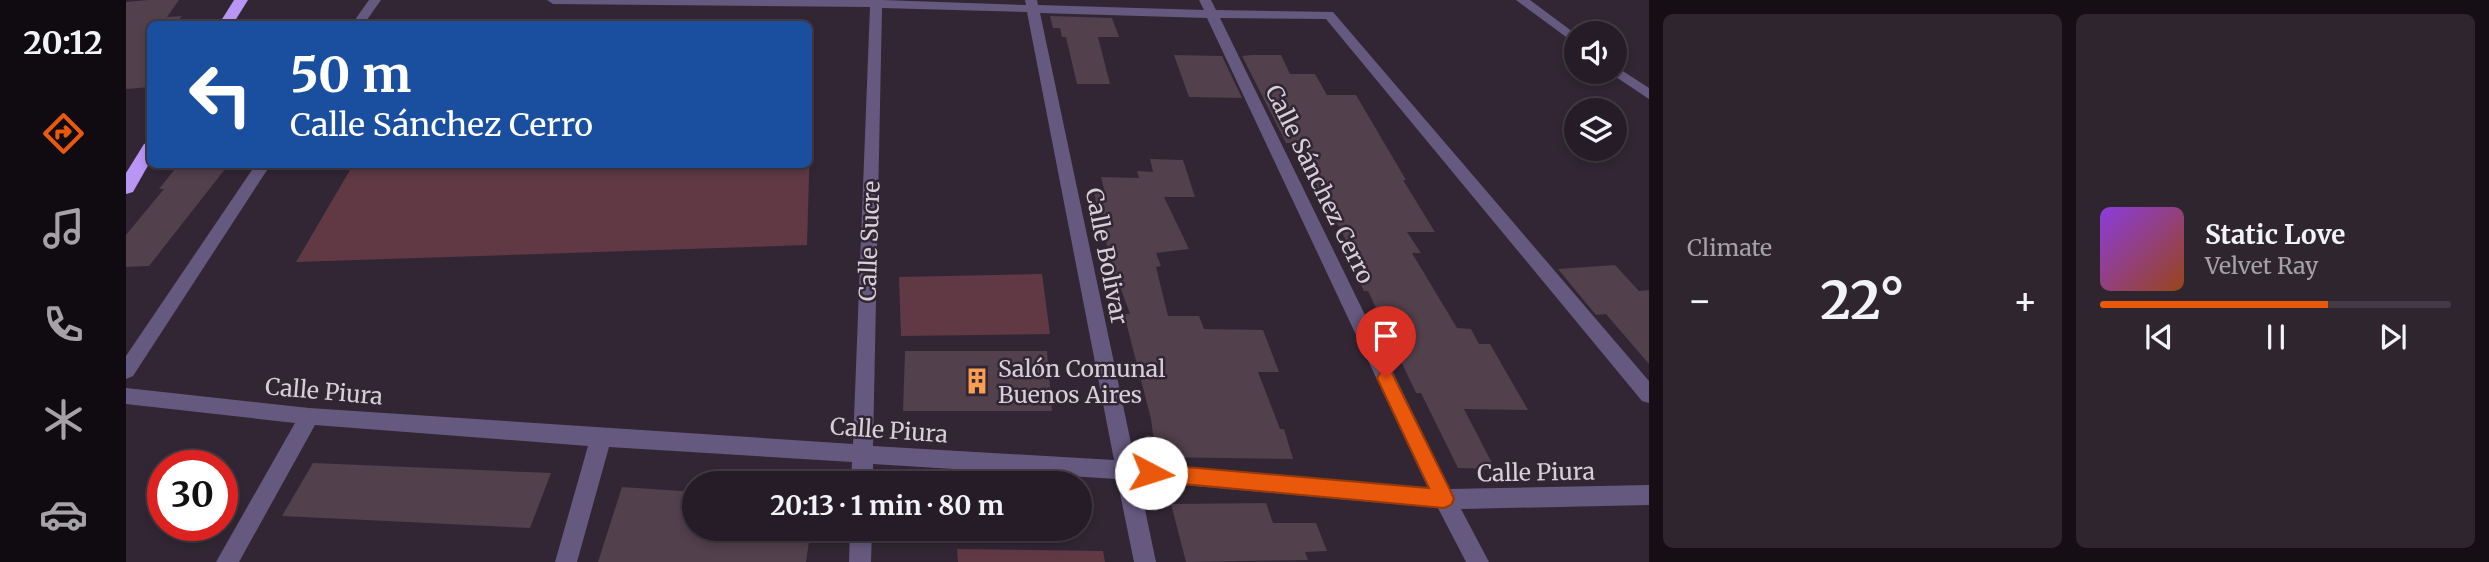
<!DOCTYPE html>
<html lang="en">
<head>
<meta charset="utf-8">
<style>
  :root { --surface:#261c27; --page:#2e252f; --text:#f1f3f6; --muted:#a4a1a7; --line:#423a44; --accent:#ea580c }
  body { margin:0; font-family:Merriweather,serif; background:var(--page); color:var(--text); height:100vh; display:flex; flex-direction:column; font-size:26px; white-space:nowrap }
  * { box-sizing:border-box; margin:0 }
  p { font-size:23px; color:var(--muted) }
  .icon { flex:none; width:38px; height:38px; fill:none; stroke:currentColor; stroke-width:2; stroke-linecap:round; stroke-linejoin:round }
  .map { position:relative; flex:1; overflow:hidden }
  .panel { display:flex; flex-direction:column; gap:14px; padding:14px; background:#150f15; width:840px }
  .panel>* { flex:none }
  .banner { position:absolute; left:21px; top:21px; width:665px; height:147px; border-radius:10px; box-shadow:0 4px 10px #0003,0 0 0 2px var(--line); background:#1a4fa0; color:#fff; overflow:hidden }
  .tools { position:absolute; left:1438px; top:21px; display:grid; gap:14px }
  .tools a { display:grid; place-items:center; width:63px; height:63px; border-radius:50%; background:var(--surface); box-shadow:0 4px 10px #0003,0 0 0 2px var(--line); font-size:35px }
  .speed { position:absolute; left:21px; top:450px; display:flex; gap:14px; font-size:35px; font-weight:700; text-align:center }
  .speed>* { display:grid; place-content:center; width:91px; height:91px; border-radius:50%; background:var(--surface); box-shadow:0 4px 10px #0003,0 0 0 2px var(--line); line-height:1 }
  .speed .limit { border:10px solid #d22; background:#fff; color:#111 }
  .pin { position:absolute; display:grid; place-items:center; width:60px; height:60px; color:#fff; margin:-72px -30px; border-radius:50% 50% 50% 0; rotate:-45deg; box-shadow:0 0 7px #0007 }
  .pin .icon { rotate:45deg }
  .me { position:absolute; width:77px; margin:-38px; rotate:95deg; stroke-linejoin:round; filter:drop-shadow(0 0 5px #0008) }
  .turn { display:flex; align-items:center; gap:24px; height:147px; padding:0 28px; font-size:32px }
  .turn .icon { width:91px; height:91px; stroke-width:2.5 }
  .turn b { display:block; font-size:49px; line-height:60px }
  .big { font-size:52px; font-weight:700; line-height:1.1 }
  .panel .card { flex:1; display:flex; flex-direction:column; justify-content:center; gap:10px; min-width:0; padding:0 24px; border-radius:10px; background:var(--page) }
  .song { display:flex; align-items:center; gap:21px }
  .cover { width:84px; height:84px; border-radius:10px; background:linear-gradient(135deg,hsl(270 70% 55%),hsl(20 70% 35%)) }
  .played { height:7px; border-radius:4px; background:linear-gradient(90deg,var(--accent) 65%,var(--line) 65%) }
  .keys { display:flex; justify-content:space-around; direction:ltr }
  .heat { display:flex; justify-content:space-between; align-items:center; font-size:38px; direction:ltr }
  .panel .tiles { flex:1; display:grid; gap:14px; grid-template-columns:repeat(2,1fr) }
  .trip { position:absolute; left:556px; top:471px; width:410px; height:70px; border-radius:35px; background:var(--surface); box-shadow:0 4px 10px #0003,0 0 0 2px var(--line); font-weight:700; line-height:70px; text-align:center }
  main { display:flex; flex:1; min-height:0 }
  .tab-bar { display:flex; flex-direction:column; width:126px; justify-content:space-around; align-items:center; background:#0f0b10; color:var(--muted) }
  .tab-bar .icon { width:49px; height:49px }
  .tab-bar .active { color:var(--accent) }
  .tab-bar b { font-size:32px; color:var(--text) }
  .map>svg:first-child { display:block }
  .green { fill:#603945 }
  .building { fill:#52404c }
  .lines { fill:none; stroke-linecap:round; stroke-linejoin:round }
  .street { fill:#66597f; fill-rule:evenodd }
  .highway { fill:#b995f4; fill-rule:evenodd }
  .route { fill:#ea580c; stroke:#983908; stroke-width:2 }
  .labels { text-anchor:middle; dominant-baseline:central; stroke-width:5; stroke-linejoin:round; paint-order:stroke }
  .street-label { font-size:23px; fill:#d7cfd8; stroke:#322634 }
  .poi-label { font-size:23px; fill:#d7cfd8; stroke:#322634; text-anchor:start }
</style>
</head>
<body>
<main>
<nav class="tab-bar">
<b>20:12</b>
<svg class="icon active" aria-label="directions" viewBox="0 0 24 24"><path d="M12 3l9 9-9 9-9-9zM9 14v-3h6M13 9l2 2-2 2"/></svg>
<svg class="icon" aria-label="music" viewBox="0 0 24 24"><path d="M9 18V5l10-2v13"/><circle cx="6" cy="18" r="3"/><circle cx="16" cy="16" r="3"/></svg>
<svg class="icon" aria-label="phone" viewBox="0 0 24 24"><path d="M5 4h4l2 5-3 2q2 4 5 5l2-3 5 2v4C11 20 4 13 5 4z"/></svg>
<svg class="icon" aria-label="climate" viewBox="0 0 24 24"><path d="M12 3v18M4 7l16 10M4 17L20 7"/></svg>
<svg class="icon" aria-label="car" viewBox="0 0 24 24"><path d="M5 17H2v-5l4-1 3-4h7l3 4 3 1v5h-3M9 17h6M6 11h13"/><circle cx="7" cy="17" r="2"/><circle cx="17" cy="17" r="2"/></svg>
</nav>
<div class="map">
<svg width="1523" height="562" viewBox="0 0 1523 562">
  <rect width="100%" height="100%" fill="#322634"/>
  <g class="green">
    <polygon points="683,40 687,40 681,245 170,262 227,165 682,164"/>
    <polygon points="916,274 924,334 775,336 773,277"/>
    <polygon points="831,549 977,551 979,562 832,562"/>
  </g>
  <g class="building">
    <polygon points="22,0 53,0 41,17 56,16 49,24 24,24 24,87 0,89 0,2"/>
    <polygon points="924,16 986,18 993,37 972,37 984,84 951,84 940,37 936,37 934,28 927,28"/>
    <polygon points="1048,55 1096,56 1116,98 1063,97"/>
    <polygon points="1125,55 1155,55 1164,74 1189,74 1201,95 1230,95 1280,180 1277,180 1309,232 1281,232 1295,253 1286,253 1331,328 1345,329 1353,344 1364,344 1402,410 1338,409 1369,469 1332,468 1295,393 1290,393 1242,291 1238,291 1226,268 1235,268 1168,143 1160,143 1116,56"/>
    <polygon points="1024,159 1057,160 1069,197 1038,197 1063,249 1030,253 1035,266 1030,267 1042,316 1073,316 1078,329 1137,330 1153,372 1132,372 1154,429 1158,429 1167,459 1030,457 1025,419 998,314 1004,314 985,262 968,193 979,193 975,177 1013,178 1011,171 1027,172"/>
    <polygon points="53,164 103,164 23,266 0,267 0,235 38,189 33,189"/>
    <polygon points="1489,265 1513,291 1523,290 1523,364 1480,314 1470,315 1432,269"/>
    <polygon points="779,351 921,351 926,411 777,411"/>
    <polygon points="187,463 425,473 404,528 156,516"/>
    <polygon points="496,487 569,492 569,528 685,528 680,562 472,562"/>
    <polygon points="1140,503 1147,523 1190,523 1201,551 1179,552 1182,560 1060,562 1045,504"/>
  </g>
  <g class="lines">
    <g class="street">
      <polygon points="243,0 255,0 238,24 226,24"/>
      <path d="M421,0H756L900,5L899,0H911L912,5L1078,10L1073,0H1085L1090,10L1207,12L1523,381V403L1516,401L1200,19L1094,18L1324,489L1523,485V505L1335,509L1363,562H1340L1312,508L1013,481L1030,562H1008L991,479L747,464V483H725L726,462L483,447L451,562H429L462,446L189,425L113,562H90L169,423L0,404V388L183,408L727,444L744,7L427,4ZM756,8L901,12L988,460L747,446ZM914,13L1081,18L1302,488L1009,462Z"/>
      <polygon points="1390,0 1404,0 1451,35 1451,45"/>
      <polygon points="1489,66 1523,88 1523,99 1484,73 1489,72"/>
      <polygon points="130,164 145,164 7,376 0,379 0,356"/>
      <polygon points="724,528 746,528 745,562 723,562"/>
    </g>
    <g class="highway">
      <polygon points="108,0 122,0 107,24 93,24"/>
      <polygon points="24,142 24,162 7,192 0,194 0,173 18,144"/>
    </g>
  </g>
  <polygon class="route" points="1260,371 1266,373 1325,492 1328,499 1325,505 1318,508 1025,481 1018,479 1016,473 1018,467 1025,464 1303,488 1251,378 1254,373"/>
  <defs>
    <g id="building-bare" transform="scale(2.1)"><path d="M-4-6H4V6H1V3H-1V6H-4ZM-2.5-4.3h1.7v1.8h-1.7ZM.8-4.3h1.7v1.8H.8ZM-2.5-1h1.7V.8h-1.7ZM.8-1h1.7V.8H.8Z" fill="#fa9f4f" stroke="#322634" stroke-width="2.5" paint-order="stroke"/></g>
  </defs>
  <g fill-rule="evenodd">
    <use href="#building-bare" x="851" y="381"/>
  </g>
  <g class="labels">
    <g class="street-label">
      <text transform="translate(1194 184) rotate(64)">Calle Sánchez Cerro</text>
      <text transform="translate(743 241) rotate(-88)">Calle Sucre</text>
      <text transform="translate(981 256) rotate(79)">Calle Bolivar</text>
      <text transform="translate(198 391) rotate(5)">Calle Piura</text>
      <text transform="translate(763 430) rotate(4)">Calle Piura</text>
      <text transform="translate(1410 472) rotate(-1)">Calle Piura</text>
    </g>
    <g class="poi-label">
      <text x="872" y="368">Salón Comunal<tspan x="872" dy="26">Buenos Aires</tspan></text>
    </g>
  </g>
</svg>
<div class="tools">
<a><svg class="icon" aria-label="sound" viewBox="0 0 24 24"><path d="M4 9h4l5-4v14l-5-4H4zM17 9q2 3 0 6"/></svg></a>
<a><svg class="icon" aria-label="layers" viewBox="0 0 24 24"><path d="M12 4l9 5-9 5-9-5zM3 14l9 5 9-5"/></svg></a>
</div>
<div class="speed"><div class="limit">30</div></div>
<div class="pin" style="left:1260px;top:378px;background:#d93025"><svg class="icon" aria-label="arrive" viewBox="0 0 24 24"><path d="M6 21V4h12l-3 4 3 4H6"/></svg></div>
<svg class="me" style="left:1025px;top:473px" viewBox="-20 -20 40 40"><circle r="19" fill="#fff"/><path d="M0-13L10 11 0 6-10 11z" fill="#ea580c"/></svg>
<div class="trip">20:13 · 1 min · 80 m</div>
<div class="banner">
<div class="turn"><svg class="icon" aria-label="left" viewBox="0 0 24 24"><path d="M17 20v-9H6M10 6l-5 5 5 5"/></svg><div><b>50 m</b>Calle Sánchez Cerro</div></div>
</div>
</div>
<section class="panel">
<div class="tiles">
<div class="card"><p>Climate</p>
<div class="heat"><a>−</a><b class="big">22°</b><a>+</a></div>
</div>
<div class="card">
<div class="song"><i class="cover"></i><div><b>Static Love</b><p>Velvet Ray</p></div></div>
<div class="played"></div>
<div class="keys"><svg class="icon" aria-label="previous" viewBox="0 0 24 24"><path d="M18 5L8 12l10 7zM5 5v14"/></svg><svg class="icon" aria-label="pause" viewBox="0 0 24 24"><path d="M8 5v14M16 5v14"/></svg><svg class="icon" aria-label="next" viewBox="0 0 24 24"><path d="M6 5l10 7-10 7zM19 5v14"/></svg></div>
</div>
</div>
</section>
</main>
</body>
</html>
